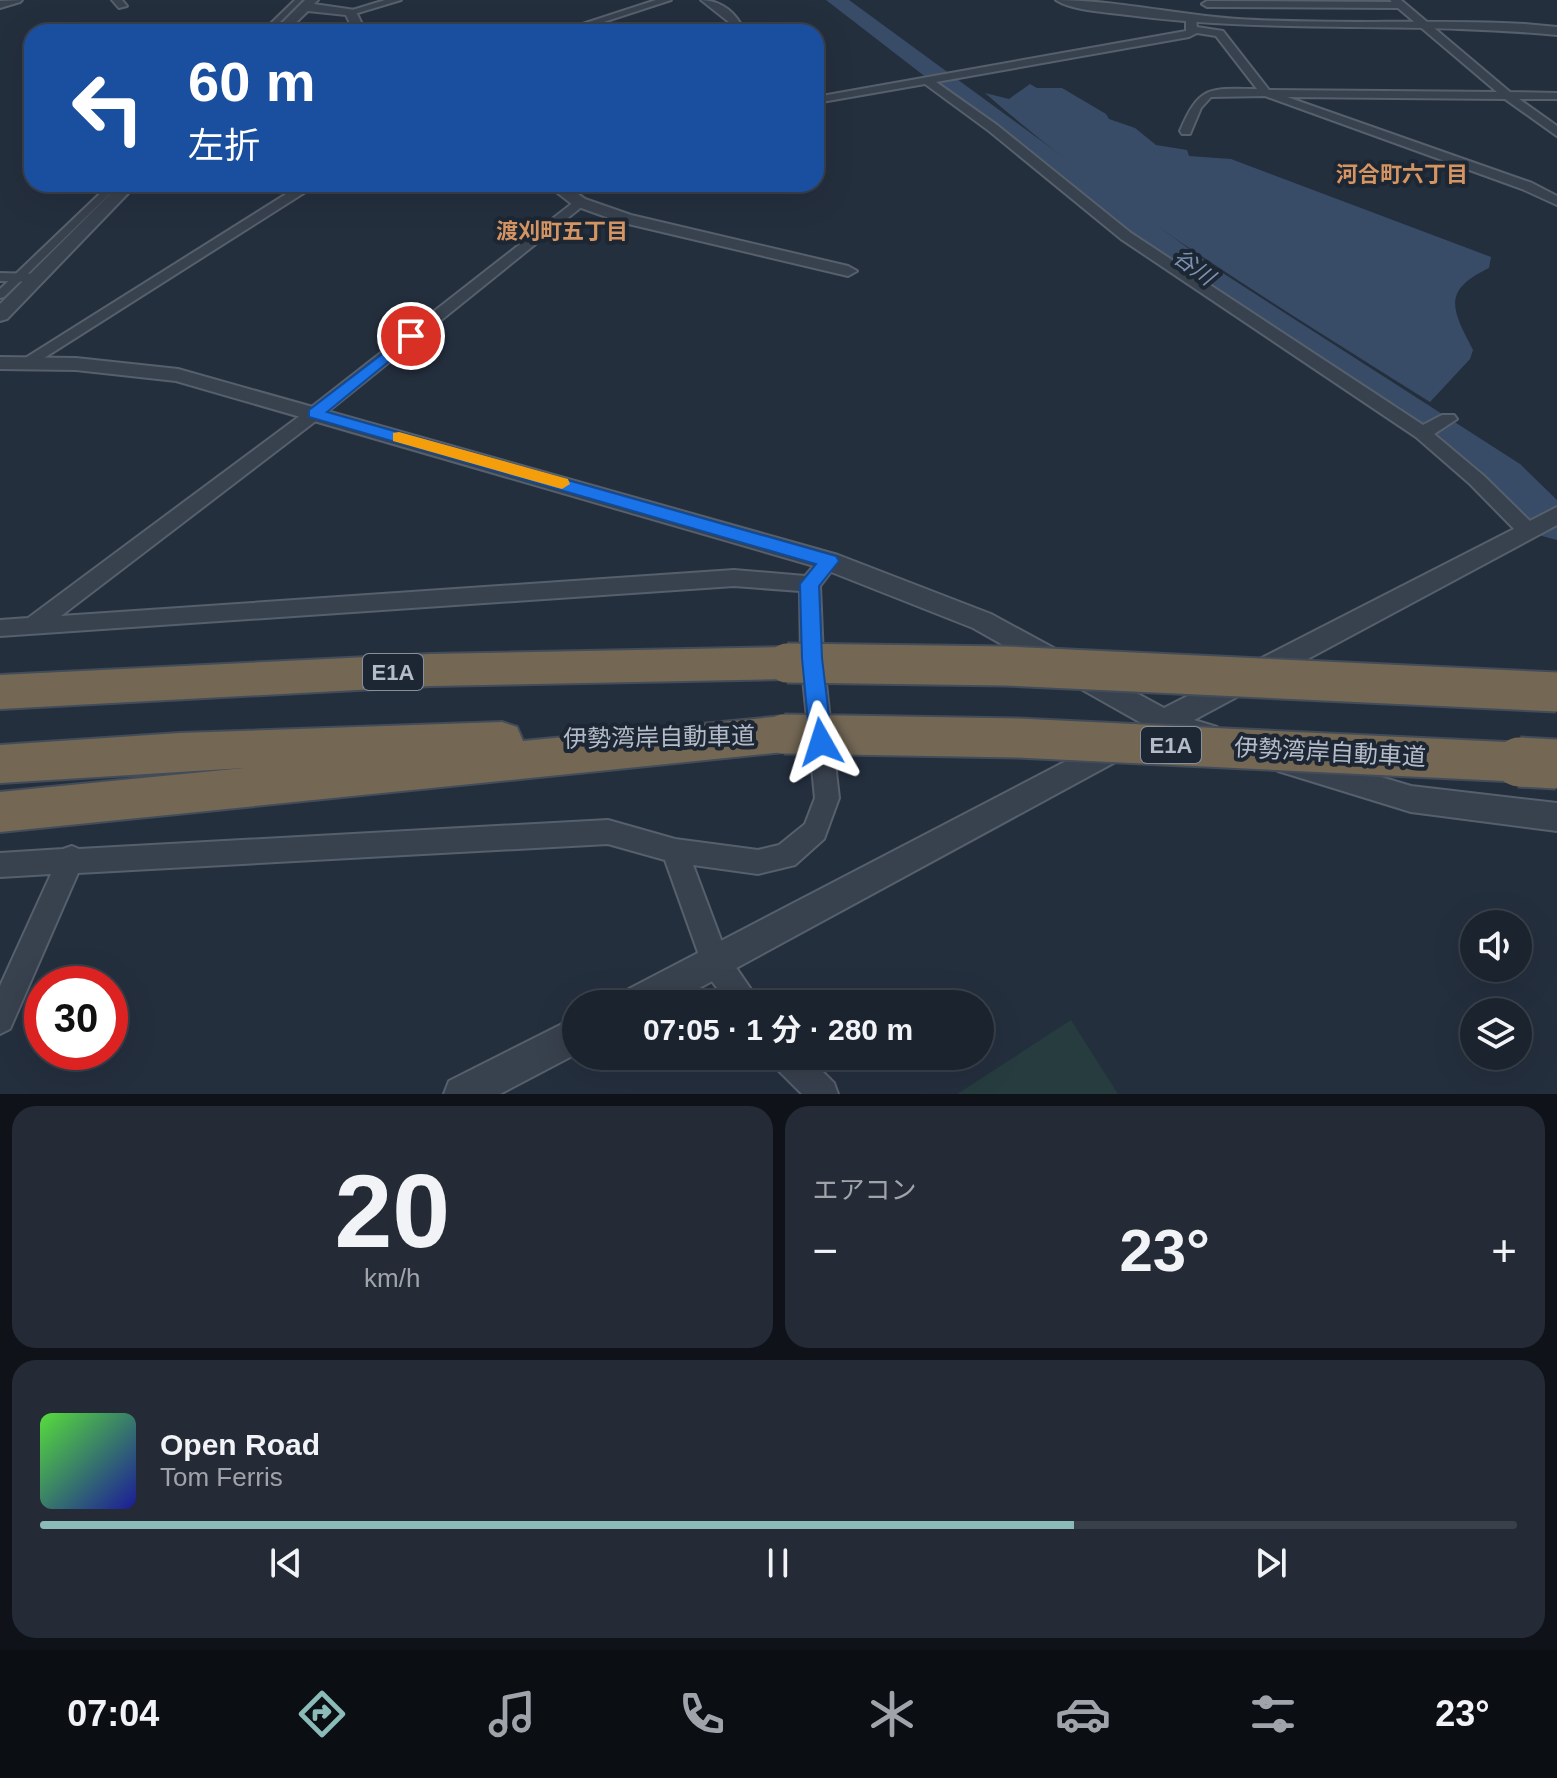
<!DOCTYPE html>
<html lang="ja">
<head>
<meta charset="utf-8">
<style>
  :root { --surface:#1b232e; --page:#242b36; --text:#f1f3f6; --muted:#a0a4aa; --line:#39404a; --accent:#8bbbb9 }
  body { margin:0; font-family:Arial,"Noto Sans JP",sans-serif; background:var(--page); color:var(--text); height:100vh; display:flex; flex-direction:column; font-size:30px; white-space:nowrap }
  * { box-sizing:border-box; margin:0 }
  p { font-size:26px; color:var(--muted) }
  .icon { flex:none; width:44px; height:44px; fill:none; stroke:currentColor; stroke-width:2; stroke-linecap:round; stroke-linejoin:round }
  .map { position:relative; height:1094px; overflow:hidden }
  .sheet { display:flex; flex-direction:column; gap:12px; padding:12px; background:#0f1319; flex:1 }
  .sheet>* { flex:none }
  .top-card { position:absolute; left:24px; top:24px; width:800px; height:168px; border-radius:24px; box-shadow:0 8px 32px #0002,0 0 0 2px var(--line); background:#1a4fa0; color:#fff; overflow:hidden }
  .controls { position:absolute; left:1460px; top:910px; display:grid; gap:16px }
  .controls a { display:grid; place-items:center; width:72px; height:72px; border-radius:50%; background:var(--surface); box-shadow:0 8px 32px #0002,0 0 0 2px var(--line); font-size:40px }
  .speed { position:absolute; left:24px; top:966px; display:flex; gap:16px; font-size:40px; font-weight:700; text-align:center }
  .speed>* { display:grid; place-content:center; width:104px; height:104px; border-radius:50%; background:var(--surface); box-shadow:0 8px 32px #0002,0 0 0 2px var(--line); line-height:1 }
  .speed .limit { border:12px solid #d22; background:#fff; color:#111 }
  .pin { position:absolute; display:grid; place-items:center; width:68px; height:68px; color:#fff; margin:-34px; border:4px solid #fff; border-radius:50%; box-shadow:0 2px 8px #0007 }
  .me { position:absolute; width:88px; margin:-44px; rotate:354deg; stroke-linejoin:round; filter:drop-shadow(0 0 6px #0008) }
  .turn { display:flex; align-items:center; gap:28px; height:168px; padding:0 32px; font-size:36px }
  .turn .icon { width:104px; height:104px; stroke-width:2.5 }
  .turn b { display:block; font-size:56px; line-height:68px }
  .big { font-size:60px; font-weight:700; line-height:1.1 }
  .sheet .tile { flex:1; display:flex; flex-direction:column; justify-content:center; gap:12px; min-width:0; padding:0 28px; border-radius:24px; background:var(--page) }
  .sheet .dial { align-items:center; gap:0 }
  .dial b { font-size:104px; line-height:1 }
  .song { display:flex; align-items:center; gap:24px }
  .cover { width:96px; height:96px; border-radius:12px; background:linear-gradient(135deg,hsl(110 70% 55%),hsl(240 70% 35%)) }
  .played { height:8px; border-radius:4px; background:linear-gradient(90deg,var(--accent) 70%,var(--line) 70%) }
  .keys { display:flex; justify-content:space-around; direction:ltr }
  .heat { display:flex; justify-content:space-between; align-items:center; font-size:44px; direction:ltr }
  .sheet .tiles { flex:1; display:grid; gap:12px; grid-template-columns:1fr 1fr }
  .tile:last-child { grid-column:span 2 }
  .trip { position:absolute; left:562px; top:990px; width:432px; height:80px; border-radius:40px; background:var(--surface); box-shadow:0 8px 32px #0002,0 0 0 2px var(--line); font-weight:700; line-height:80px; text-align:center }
  .menu { display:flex; height:128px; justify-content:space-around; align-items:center; background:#0b0e12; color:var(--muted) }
  .menu .icon { width:56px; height:56px }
  .menu .selected { color:var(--accent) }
  .menu b { font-size:36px; color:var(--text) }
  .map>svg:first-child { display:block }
  .green { fill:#263c3f }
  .water { fill:#394c67 }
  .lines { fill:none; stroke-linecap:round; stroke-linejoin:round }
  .river { fill:#394c67; fill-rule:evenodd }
  .pedestrian-casing { stroke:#565f6c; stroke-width:4 }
  .minor-casing { stroke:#565f6c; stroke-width:4 }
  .tertiary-casing { stroke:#565f6c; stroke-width:4 }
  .motorway-casing { stroke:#434c59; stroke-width:4 }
  .pedestrian { fill:#38414e; fill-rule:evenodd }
  .minor { fill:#38414e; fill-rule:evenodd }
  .tertiary { fill:#38414e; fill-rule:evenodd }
  .motorway { fill:#746855; fill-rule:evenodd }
  .motorway-bridge-far1-casing { stroke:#434c59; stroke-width:43; stroke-linecap:butt }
  .motorway-bridge-casing { stroke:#434c59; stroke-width:53; stroke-linecap:butt }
  .motorway-bridge-far1 { stroke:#746855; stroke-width:39 }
  .motorway-bridge { stroke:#746855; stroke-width:49 }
  .route { fill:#1a73e8; stroke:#114b97; stroke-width:2 }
  .slow { fill:#f59e0b }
  .labels { text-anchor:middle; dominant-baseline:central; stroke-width:8; stroke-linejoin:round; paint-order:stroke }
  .far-neighbourhood-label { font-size:22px; font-weight:bold; fill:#d59563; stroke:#1d2633 }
  .far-water-label { font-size:22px; font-style:italic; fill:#7c92b1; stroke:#1d2633 }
  .shield { fill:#1d2633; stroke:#878f9c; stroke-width:2 }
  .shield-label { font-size:22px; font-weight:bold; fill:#b4bcc9 }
  .street-label { font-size:24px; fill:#b4bcc9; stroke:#1d2633 }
</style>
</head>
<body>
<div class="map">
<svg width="1557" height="1094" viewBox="0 0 1557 1094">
  <rect width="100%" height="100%" fill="#242f3e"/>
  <polygon class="green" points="1071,1020 1118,1094 957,1094"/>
  <path class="water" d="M1030,84L1037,88H1062L1106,114L1109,119L1135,128L1156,145L1187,150L1189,156L1231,159L1491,257L1489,268C1440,291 1453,311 1473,350L1470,359L1430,402C1278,306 1121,212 985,93L1009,99Z"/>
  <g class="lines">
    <polygon class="river" points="826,0 849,0 1218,270 1520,464 1557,500 1557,540 1542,536 1492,484 1194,284"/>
    <g class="pedestrian-casing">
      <g id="pedestrian">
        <polygon points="295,0 302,0 270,32 262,32"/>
        <polygon points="110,184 120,184 4,297 0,298 0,289"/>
      </g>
    </g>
    <g class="minor-casing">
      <g id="minor">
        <polygon points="112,0 122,0 127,6 119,8"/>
        <polygon points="385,0 401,0 351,15 346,12"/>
        <polygon points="656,0 671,0 573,32 558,32"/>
        <path d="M701,0C717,0 732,9 740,23L733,32H723L730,23Z"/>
        <path d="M1390,0H1401L1510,92L1557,93V99H1519L1557,126V136L1505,99L1287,97L1532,183L1557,196V205L1522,189L1265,96L1211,97L1201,108L1190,134H1182L1180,131C1200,84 1210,89 1257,89L1216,36L1197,33L1189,37L936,82L997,125L1131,233L1423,425L1442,415H1454L1457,419L1434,434L1484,476L1535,526L1538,531L1528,538L1521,536L1470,484L1416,437L1121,239L989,131L925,84L816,103V97L1186,31V19L1191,16L1196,19L1197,27L1223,31L1269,90L1497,92L1398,8L1207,7L1202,4L1207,1L1392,2Z"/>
        <polygon points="302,184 318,184 33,365 21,365 19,362"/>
        <polygon points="579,198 586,202 584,205 321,417 61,616 734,570 805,576 822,556 836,556 839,561 820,586 823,658 839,798 824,839 795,865 758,874 693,865 726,953 761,1004 729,1004 705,972 665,860 608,844 78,873 10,1029 0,1034 0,986 51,874 0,877 0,853 63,849 72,846 79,849 608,820 675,839 758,850 779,845 805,824 815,798 801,658 800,591 734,586 0,636 0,620 28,618 309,409"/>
        <polygon points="0,273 37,274 44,278 37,282 0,281"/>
        <polygon points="771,1056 807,1056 834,1083 838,1094 802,1094 775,1067"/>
      </g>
    </g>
    <g class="tertiary-casing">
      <g id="tertiary">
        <polygon points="22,0 20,2 0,8 0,1"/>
        <polygon points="305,0 318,0 314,4 355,10 366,32 354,32 346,15 308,11 286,32 273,32"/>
        <path d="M1056,0C1115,0 1178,15 1238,19C1334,25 1429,19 1525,24L1557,27V35C1414,21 1271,34 1128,15C1107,12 1073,11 1056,0Z"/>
        <polygon points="120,184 137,184 7,319 0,321 0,304"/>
        <polygon points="546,184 564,184 585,199 631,215 848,266 857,271 848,276 620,222 573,205"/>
        <path d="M0,357L76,358L178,369L838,555L991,614L1164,708L1557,507V525L1194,720L1217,727L1221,736L1217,745C1198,751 1184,734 1165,735C1157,735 1155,738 1146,734L1143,724L973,628L821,568L176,381L76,370L0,369Z"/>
        <polygon points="1120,733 1130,736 1134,745 1130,754 670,1004 618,1004 623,992"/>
        <polygon points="1288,749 1411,786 1557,803 1557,831 1411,812 1278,771 1274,762 1278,753"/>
        <polygon points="576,1017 576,1054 500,1094 444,1094 449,1081"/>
      </g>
    </g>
    <g class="motorway-casing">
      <g id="motorway">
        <polygon points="787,647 801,652 807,663 801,674 787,679 431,686 0,709 0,675 431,654"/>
        <polygon points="784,716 799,721 805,734 799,747 784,752 0,832 0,792 244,768 0,783 0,745 180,733 502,722 517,727 523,741"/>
      </g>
    </g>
    <use href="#pedestrian" class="pedestrian"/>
    <use href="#minor" class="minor"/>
    <use href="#tertiary" class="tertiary"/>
    <use href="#motorway" class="motorway"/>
    <g class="motorway-bridge-far1-casing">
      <g id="motorway-bridge-far1">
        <polyline points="787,663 1006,666 1557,692"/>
        <polyline points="784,734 1018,738 1557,764"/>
      </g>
    </g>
    <g class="motorway-bridge-casing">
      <polyline id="motorway-bridge" points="1519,762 1557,764"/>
    </g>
    <use href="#motorway-bridge-far1" class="motorway-bridge-far1"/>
    <use href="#motorway-bridge" class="motorway-bridge"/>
  </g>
  <polygon class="route" points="411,332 418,336 416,339 327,412 836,556 839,561 819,586 822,658 832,742 828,749 821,751 813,749 810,742 802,658 800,584 816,564 309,417 309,410"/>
  <polygon class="slow" points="399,432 568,479 570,484 562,489 393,441 393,433"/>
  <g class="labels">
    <g class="far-neighbourhood-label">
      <text x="1402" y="174">河合町六丁目</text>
      <text x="562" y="231">渡刈町五丁目</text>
    </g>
    <g class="far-water-label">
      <text transform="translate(1194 267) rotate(36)">谷川</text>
    </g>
    <g class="shield">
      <rect x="363" y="654" width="60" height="36" rx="6"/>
      <rect x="1141" y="727" width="60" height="36" rx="6"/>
    </g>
    <g class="shield-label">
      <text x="393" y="672">E1A</text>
      <text x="1171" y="745">E1A</text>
    </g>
    <g class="street-label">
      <text transform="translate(659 737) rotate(-1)">伊勢湾岸自動車道</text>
      <text transform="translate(1330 752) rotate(3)">伊勢湾岸自動車道</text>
    </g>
  </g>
</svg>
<div class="controls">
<a><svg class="icon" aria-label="sound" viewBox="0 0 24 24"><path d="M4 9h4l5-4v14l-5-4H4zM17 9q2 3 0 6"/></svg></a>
<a><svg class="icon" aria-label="layers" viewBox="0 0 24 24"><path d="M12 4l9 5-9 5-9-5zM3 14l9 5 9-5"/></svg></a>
</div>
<div class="speed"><div class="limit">30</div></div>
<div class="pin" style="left:411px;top:336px;background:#d93025"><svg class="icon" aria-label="arrive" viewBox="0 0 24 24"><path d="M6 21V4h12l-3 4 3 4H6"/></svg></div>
<svg class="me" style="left:821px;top:742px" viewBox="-20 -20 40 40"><path d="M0-17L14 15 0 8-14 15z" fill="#1a73e8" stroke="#fff" stroke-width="4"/></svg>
<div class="trip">07:05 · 1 分 · 280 m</div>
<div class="top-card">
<div class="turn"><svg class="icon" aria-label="left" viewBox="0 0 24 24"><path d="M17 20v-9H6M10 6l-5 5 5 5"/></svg><div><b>60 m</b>左折</div></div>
</div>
</div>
<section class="sheet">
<div class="tiles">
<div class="tile dial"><b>20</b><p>km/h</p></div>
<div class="tile"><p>エアコン</p>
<div class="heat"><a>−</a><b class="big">23°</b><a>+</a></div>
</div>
<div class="tile">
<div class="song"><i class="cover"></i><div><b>Open Road</b><p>Tom Ferris</p></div></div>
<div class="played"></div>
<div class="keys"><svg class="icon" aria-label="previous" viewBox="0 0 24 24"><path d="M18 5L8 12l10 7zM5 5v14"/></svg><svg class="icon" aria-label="pause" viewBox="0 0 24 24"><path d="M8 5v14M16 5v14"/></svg><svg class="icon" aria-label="next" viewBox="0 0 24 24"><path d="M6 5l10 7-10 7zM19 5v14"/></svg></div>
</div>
</div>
</section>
<nav class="menu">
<b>07:04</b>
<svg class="icon selected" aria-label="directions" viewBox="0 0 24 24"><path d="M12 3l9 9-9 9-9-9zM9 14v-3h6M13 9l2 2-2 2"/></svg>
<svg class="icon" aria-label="music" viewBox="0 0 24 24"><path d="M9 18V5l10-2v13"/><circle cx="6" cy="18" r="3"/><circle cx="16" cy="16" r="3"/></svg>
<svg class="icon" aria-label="phone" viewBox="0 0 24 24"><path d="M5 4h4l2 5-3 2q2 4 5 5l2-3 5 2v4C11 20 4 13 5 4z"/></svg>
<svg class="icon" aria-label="climate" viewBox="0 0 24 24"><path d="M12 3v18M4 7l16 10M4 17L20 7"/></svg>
<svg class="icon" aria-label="car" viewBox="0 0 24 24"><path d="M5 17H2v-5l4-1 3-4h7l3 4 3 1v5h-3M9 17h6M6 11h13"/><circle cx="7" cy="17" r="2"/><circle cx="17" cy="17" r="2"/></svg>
<svg class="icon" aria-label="filters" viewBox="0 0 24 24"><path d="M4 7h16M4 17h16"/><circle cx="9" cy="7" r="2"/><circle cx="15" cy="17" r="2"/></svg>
<b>23°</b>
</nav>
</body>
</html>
